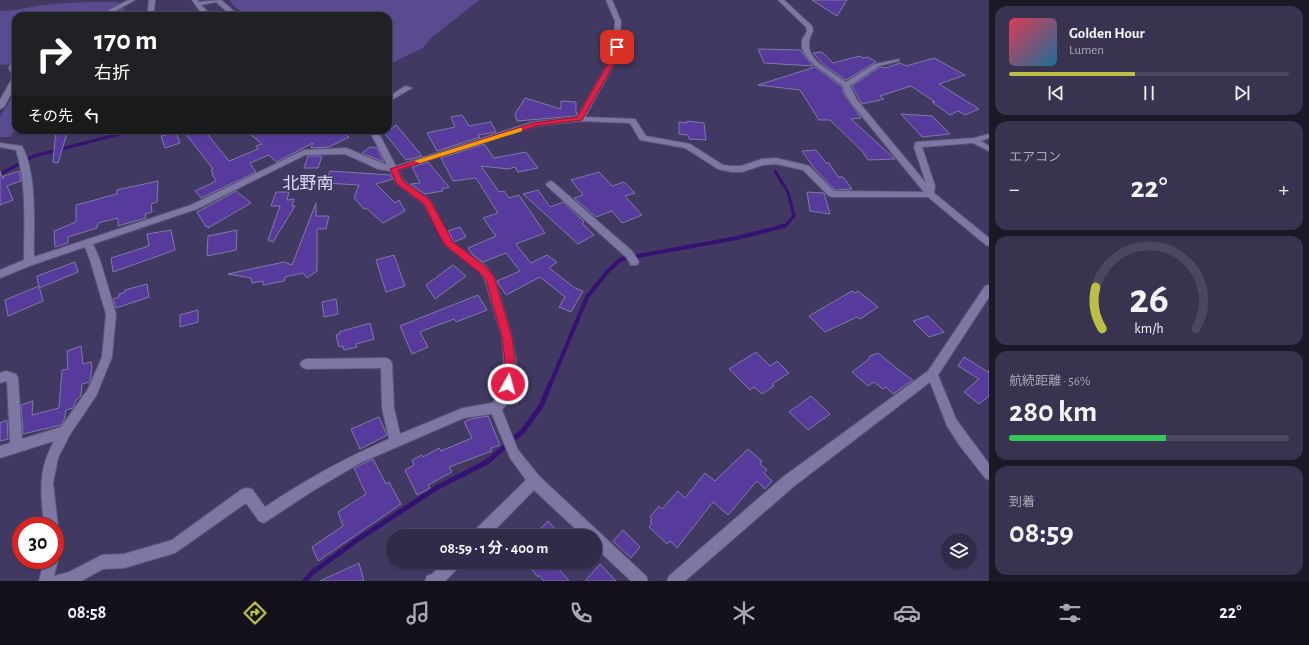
<!DOCTYPE html>
<html lang="ja">
<head>
<meta charset="utf-8">
<style>
  :root { --surface:#312b49; --page:#393350; --text:#f1f3f6; --muted:#a8a7b4; --line:#4c4761; --accent:#bbc044 }
  body { margin:0; font-family:"Alegreya Sans","Noto Sans JP",sans-serif; background:var(--page); color:var(--text); height:100vh; display:flex; flex-direction:column; font-size:15px; white-space:nowrap }
  * { box-sizing:border-box; margin:0 }
  p { font-size:13px; color:var(--muted) }
  .icon { flex:none; width:22px; height:22px; fill:none; stroke:currentColor; stroke-width:2; stroke-linecap:round; stroke-linejoin:round }
  .map { position:relative; flex:1; overflow:hidden }
  .panel { display:flex; flex-direction:column; gap:6px; padding:6px; background:#1b1828; width:320px }
  .panel>* { flex:none }
  .hud { position:absolute; left:12px; top:12px; width:380px; height:122px; border-radius:12px; box-shadow:0 1px 3px #0004,0 0 0 1px var(--line); background:#202124; color:#fff; overflow:hidden }
  .buttons { position:absolute; left:941px; top:533px; display:grid; gap:8px }
  .buttons a { display:grid; place-items:center; width:36px; height:36px; border-radius:50%; background:var(--surface); box-shadow:0 1px 3px #0004,0 0 0 1px var(--line); font-size:20px }
  .speed { position:absolute; left:12px; top:517px; display:flex; gap:8px; font-size:20px; font-weight:700; text-align:center }
  .speed>* { display:grid; place-content:center; width:52px; height:52px; border-radius:50%; background:var(--surface); box-shadow:0 1px 3px #0004,0 0 0 1px var(--line); line-height:1 }
  .speed .limit { border:6px solid #d22; background:#fff; color:#111 }
  .pin { position:absolute; display:grid; place-items:center; width:34px; height:34px; color:#fff; margin:-17px; border-radius:8px; box-shadow:0 2px 6px #0006 }
  .me { position:absolute; width:44px; margin:-22px; rotate:7deg; stroke-linejoin:round; filter:drop-shadow(0 0 3px #0008) }
  .turn { display:flex; align-items:center; gap:14px; height:84px; padding:0 16px; font-size:18px }
  .turn .icon { width:52px; height:52px; stroke-width:2.5 }
  .turn b { display:block; font-size:28px; line-height:34px }
  .then { display:flex; align-items:center; height:38px; padding:0 16px; background:#0003; gap:8px; font-size:15px }
  .big { font-size:30px; font-weight:700; line-height:1.1 }
  .panel .tile { flex:1; display:flex; flex-direction:column; justify-content:center; gap:6px; min-width:0; padding:0 14px; border-radius:12px; background:var(--page) }
  .panel .dial { align-items:center; gap:0 }
  .dial svg { height:104px; overflow:visible; fill:none; stroke:var(--line); stroke-width:7; stroke-linecap:round; text-anchor:middle }
  .dial text { fill:var(--text); stroke:none }
  .song { display:flex; align-items:center; gap:12px }
  .cover { width:48px; height:48px; border-radius:6px; background:linear-gradient(135deg,hsl(350 70% 55%),hsl(200 70% 35%)) }
  .played { height:4px; border-radius:2px; background:linear-gradient(90deg,var(--accent) 45%,var(--line) 45%) }
  .keys { display:flex; justify-content:space-around; direction:ltr }
  .heat { display:flex; justify-content:space-between; align-items:center; font-size:22px; direction:ltr }
  .charge { height:6px; border-radius:3px; background:linear-gradient(90deg,#34c759 56%,var(--line) 0) }
  .trip { position:absolute; left:386px; top:529px; width:216px; height:40px; border-radius:20px; background:var(--surface); box-shadow:0 1px 3px #0004,0 0 0 1px var(--line); font-weight:700; line-height:40px; text-align:center }
  .tabs { display:flex; height:64px; justify-content:space-around; align-items:center; background:#14111d; color:var(--muted) }
  .tabs .icon { width:28px; height:28px }
  .tabs .on { color:var(--accent) }
  .tabs b { font-size:18px; color:var(--text) }
  main { display:flex; flex:1; min-height:0 }
  .map>svg:first-child { display:block }
  .green { fill:#5a4b91 }
  .lines { fill:none; stroke-linecap:round; stroke-linejoin:round }
  .stream-far2 { stroke:#361174; stroke-width:3 }
  .stream-far1 { stroke:#361174; stroke-width:4 }
  .stream { stroke:#361174; stroke-width:5 }
  .building { fill:#563b9d; stroke:#8079a6 }
  .minor-casing { stroke:#5c5577; stroke-width:2 }
  .minor { fill:#7e77a3; fill-rule:evenodd }
  .route { fill:#e11d48; stroke:#92132f }
  .slow { fill:#f59e0b }
  .labels { text-anchor:middle; dominant-baseline:central; stroke-width:3; stroke-linejoin:round; paint-order:stroke }
  .quarter-label { font-size:17px; fill:#e2dff8; stroke:#413961 }
</style>
</head>
<body>
<main>
<div class="map">
<svg width="989" height="581" viewBox="0 0 989 581">
  <rect width="100%" height="100%" fill="#413961"/>
  <g class="green">
    <path d="M230,0H479L431,38L423,48L388,65V16H269L264,11C251,14 237,14 230,0Z"/>
    <path d="M117,2L130,16H16V64L0,65V11C13,11 24,8 36,6C63,2 90,2 117,2Z"/>
    <polygon points="16,90 16,129 10,137 0,137 0,117"/>
  </g>
  <g class="lines">
    <g class="stream-far2">
      <polyline points="775,171 788,192 794,216 785,226 780,227"/>
      <polyline points="0,174 34,156 135,130"/>
    </g>
    <polyline class="stream-far1" points="550,385 587,297 607,272 621,259 737,238 784,226"/>
    <polyline class="stream" points="305,581 313,572 357,540 438,487 487,462 523,431 541,406 550,384"/>
  </g>
  <g class="building">
    <polygon points="812,0 847,0 837,16"/>
    <polygon points="758,49 800,50 813,66 764,63"/>
    <polygon points="822,52 833,63 860,56 863,58 868,57 876,62 846,80 825,66 813,53"/>
    <polygon points="934,58 965,75 939,84 979,109 965,115 958,111 950,115 932,102 935,102 911,86 880,96 884,99 862,104 852,86 880,67 886,68 900,63 906,66"/>
    <polygon points="815,67 842,87 843,93 861,118 851,119 895,159 868,160 862,151 830,120 819,120 800,90 758,85"/>
    <polygon points="525,98 561,109 561,101 576,102 576,113 578,113 576,116 517,121 515,114"/>
    <polygon points="901,114 932,116 950,134 922,137"/>
    <polygon points="462,115 469,126 491,122 496,132 478,135 480,137 437,151 427,133 455,127 451,117"/>
    <polygon points="687,121 704,123 706,140 689,139 688,135 679,134 679,122 687,123"/>
    <polygon points="396,125 403,133 422,156 406,160 382,130 390,130"/>
    <polygon points="56,130 68,130 58,163 53,162"/>
    <polygon points="193,130 204,130 229,161 258,149 256,146 262,144 245,130 270,130 273,133 280,130 340,130 349,137 329,147 311,148 313,143 276,162 269,155 250,163 256,172 201,198 195,191 216,181 212,174 213,174 211,170 213,169 185,133"/>
    <polygon points="176,132 180,143 165,148 161,136"/>
    <polygon points="484,144 494,158 526,152 538,168 518,172 515,167 508,169 481,166 499,192 504,191 509,198 519,195 545,233 516,244 531,263 547,255 557,262 549,268 575,288 583,291 571,312 559,307 565,297 540,277 506,295 497,281 520,271 506,253 483,262 473,255 468,248 496,236 483,218 498,213 476,178 453,181 441,158"/>
    <polygon points="370,147 377,148 384,162 362,153"/>
    <polygon points="816,150 826,163 829,163 838,177 843,177 852,189 835,190 814,168 802,151"/>
    <polygon points="308,156 322,156 318,168 304,168"/>
    <polygon points="428,162 449,187 442,189 443,191 425,194 411,184 420,183 412,167"/>
    <polygon points="0,171 3,179 4,176 19,171 21,181 7,186 13,200 0,205"/>
    <polygon points="330,171 390,175 393,179 376,184 395,203 399,200 405,211 383,223 366,208 364,209 354,198 359,185 325,183"/>
    <polygon points="599,172 612,186 624,182 635,193 625,196 642,215 622,223 612,211 596,217 574,198 583,195 571,180"/>
    <polygon points="158,181 157,202 151,204 152,212 145,214 146,218 118,226 118,218 98,223 97,228 68,237 68,243 55,247 54,231 76,222 76,205 117,194 117,190"/>
    <polygon points="538,190 550,207 563,202 584,222 582,223 594,235 578,244 523,194"/>
    <polygon points="236,191 251,203 208,228 208,226 206,227 197,212"/>
    <polygon points="276,192 289,192 287,200 294,199 292,206 295,206 273,242 268,240 280,206 271,206"/>
    <polygon points="807,192 824,193 830,214 810,211"/>
    <polygon points="316,203 316,216 329,216 326,229 317,229 317,271 307,278 303,273 285,277 284,281 263,285 263,281 252,283 251,278 228,274 284,262 292,265"/>
    <polygon points="460,227 466,237 454,242 448,231"/>
    <polygon points="171,230 175,250 113,272 111,258 149,246 147,234"/>
    <polygon points="237,230 236,250 207,256 208,236"/>
    <polygon points="394,255 405,286 386,292 376,260"/>
    <polygon points="75,262 78,272 39,288 37,276"/>
    <polygon points="453,265 466,276 435,299 426,285"/>
    <polygon points="147,284 149,297 116,308 113,299 119,297 119,294 125,292 125,290"/>
    <polygon points="39,286 43,301 8,316 5,300"/>
    <polygon points="852,291 855,293 858,291 878,307 860,319 857,317 825,332 809,316"/>
    <polygon points="478,295 487,310 456,322 454,319 420,332 428,347 412,354 400,326"/>
    <polygon points="336,299 338,314 324,317 322,302"/>
    <polygon points="198,310 198,322 180,327 180,315"/>
    <polygon points="928,316 944,332 929,337 913,321"/>
    <polygon points="370,323 374,339 356,344 357,347 344,350 343,346 339,347 336,335 340,334 339,332"/>
    <polygon points="81,346 83,364 91,362 92,367 90,382 82,384 81,396 76,400 73,408 66,410 64,420 61,425 23,434 21,405 33,401 32,415 59,408 62,370 68,369 67,351"/>
    <polygon points="756,352 770,366 777,361 789,373 772,384 774,386 762,394 754,387 750,390 729,369"/>
    <polygon points="878,353 900,371 913,380 893,394 886,387 883,389 874,382 868,386 852,372 868,360 870,356"/>
    <polygon points="964,357 988,372 989,370 989,396 979,404 964,392 979,379 958,366"/>
    <polygon points="811,396 830,414 808,430 789,412"/>
    <polygon points="488,416 500,445 491,448 492,451 449,467 452,472 428,485 430,488 417,495 405,470 414,465 412,460 422,455 423,457 439,448 441,451 472,438 464,422 471,419"/>
    <polygon points="379,417 387,435 360,449 351,429"/>
    <polygon points="7,420 8,439 0,441 0,423"/>
    <polygon points="748,449 762,461 760,464 767,470 764,473 772,481 765,489 757,481 728,515 713,502 677,548 670,541 667,544 649,527 652,523 650,521 652,519 650,517 659,506 662,509 678,491 685,498 705,473 715,481"/>
    <polygon points="373,459 386,484 389,482 401,504 318,561 312,547 343,526 338,512 366,494 354,468"/>
    <polygon points="548,521 561,536 533,536"/>
    <polygon points="623,530 640,547 631,558 613,541"/>
    <polygon points="525,562 553,562 569,581 544,581 539,575 538,577"/>
    <polygon points="359,563 364,581 320,581"/>
    <polygon points="600,564 616,581 585,581"/>
  </g>
  <g class="lines">
    <g class="minor-casing">
      <g id="minor">
        <polygon points="128,0 135,0 106,16 98,16"/>
        <polygon points="149,0 155,0 154,11 151,13 148,11"/>
        <polygon points="192,0 198,0 199,2 221,0 239,16 232,16 216,2 201,5 212,16 205,16 199,10"/>
        <path d="M606,0H612L621,21L619,55L585,117L635,119L646,136L690,144L723,165L731,166H741L762,159L776,158L809,166L834,191L924,192L851,103L844,92L843,86L813,64L805,55L802,48V40L807,31L806,27L778,0H784L812,26L813,31C798,58 828,68 846,82L875,64L899,59V61L879,66L850,86L857,100L926,183L914,147L916,142L974,138L989,134V138L981,141L989,146V151L973,143L922,147L935,186L934,193L989,238V246L986,245L928,197H832L829,196L803,170L776,164L763,165L742,172H731L718,169L685,148L640,140L630,123L580,121L536,126L398,170L403,180L430,200L452,242L486,266L495,279L512,337L516,361L510,400L502,410L518,450L539,476L646,576L648,581H631L595,547V536H583L534,490L489,536H472L474,531L526,480L510,458L492,414L464,418L360,463L311,492L264,523L259,521L246,503L175,553L124,568L103,569L81,581H39L44,560H55V555L58,560L54,576L69,572L102,555L124,554L172,540L242,489L247,488L252,489L265,507C305,480 345,458 389,439L382,408L381,368L306,369L302,367L300,364L302,361L306,359L386,358L390,360L392,363L394,408L400,434L463,408L492,403L499,397L504,361L502,337L485,280L480,272L446,246L424,204L397,184L390,171L378,169L345,154L305,155L197,209L93,244L100,260L116,314L112,357L96,396L69,436L58,458L53,483L58,526L55,531V526H44C41,493 37,472 54,441L0,458V446L10,443L7,381L0,383V373L6,371L16,374L18,378L22,439L61,427L88,389L102,357L106,314L90,260L85,247L32,265L0,278V270L24,260C24,223 27,185 16,150L0,147V143L22,146C38,176 33,224 34,257L191,205L304,150L346,148L387,165L369,130H377L396,166L532,122L577,117L613,55L615,21Z"/>
        <polygon points="16,58 16,84 4,107 0,109 0,100 13,77 9,68 14,59"/>
        <polygon points="405,86 412,88 388,102 388,97"/>
        <polygon points="550,181 553,182 632,251 639,262 637,265 631,265 626,257 547,186 546,184"/>
        <polygon points="989,285 989,297 938,375 956,419 989,464 989,480 985,478 960,446 947,426 930,382 793,487 685,581 667,581 669,576 783,477 928,371 985,286"/>
        <polygon points="444,562 461,562 459,567 445,581 425,581 427,576 432,574"/>
      </g>
    </g>
    <use href="#minor" class="minor"/>
  </g>
  <polygon class="route" points="617,45 620,47 619,55 582,120 536,126 398,170 403,181 430,200 453,242 486,267 494,277 512,337 515,361 513,384 511,387 508,389 504,387 502,384 505,361 502,337 486,280 479,272 446,246 439,235 424,204 397,184 390,169 533,123 577,117 613,55 614,47"/>
  <polygon class="slow" points="520,128 522,128 522,131 420,163 414,161"/>
  <g class="labels">
    <g class="quarter-label">
      <text x="308" y="183">北野南</text>
    </g>
  </g>
</svg>
<div class="buttons">
<a><svg class="icon" aria-label="layers" viewBox="0 0 24 24"><path d="M12 4l9 5-9 5-9-5zM3 14l9 5 9-5"/></svg></a>
</div>
<div class="speed"><div class="limit">30</div></div>
<div class="pin" style="left:617px;top:47px;background:#d93025"><svg class="icon" aria-label="arrive" viewBox="0 0 24 24"><path d="M6 21V4h12l-3 4 3 4H6"/></svg></div>
<svg class="me" style="left:508px;top:384px" viewBox="-20 -20 40 40"><circle r="17" fill="#e11d48" stroke="#fff" stroke-width="3"/><path d="M0-11L8 9 0 5-8 9z" fill="#fff"/></svg>
<div class="trip">08:59 · 1 分 · 400 m</div>
<div class="hud">
<div class="turn"><svg class="icon" aria-label="right" viewBox="0 0 24 24"><path d="M7 20v-9h11M14 6l5 5-5 5"/></svg><div><b>170 m</b>右折</div></div>
<div class="then">その先<svg class="icon" aria-label="left" viewBox="0 0 24 24"><path d="M17 20v-9H6M10 6l-5 5 5 5"/></svg></div>
</div>
</div>
<section class="panel">
<div class="tile">
<div class="song"><i class="cover"></i><div><b>Golden Hour</b><p>Lumen</p></div></div>
<div class="played"></div>
<div class="keys"><svg class="icon" aria-label="previous" viewBox="0 0 24 24"><path d="M18 5L8 12l10 7zM5 5v14"/></svg><svg class="icon" aria-label="pause" viewBox="0 0 24 24"><path d="M8 5v14M16 5v14"/></svg><svg class="icon" aria-label="next" viewBox="0 0 24 24"><path d="M6 5l10 7-10 7zM19 5v14"/></svg></div>
</div>
<div class="tile"><p>エアコン</p>
<div class="heat"><a>−</a><b class="big">22°</b><a>+</a></div>
</div>
<div class="tile dial"><svg viewBox="0 0 100 80">
<path d="M14 69A42 42 0 1 1 86 69"/>
<path d="M14 69A42 42 0 0 1 9 37" stroke="#bbc044"/>
<text x="50" y="56" font-size="32" font-weight="700">26</text>
<text x="50" y="72" font-size="11">km/h</text>
</svg></div>
<div class="tile"><p>航続距離 · 56%</p><b class="big">280 km</b><div class="charge"></div></div>
<div class="tile"><p>到着</p><b class="big">08:59</b></div>
</section>
</main>
<nav class="tabs">
<b>08:58</b>
<svg class="icon on" aria-label="directions" viewBox="0 0 24 24"><path d="M12 3l9 9-9 9-9-9zM9 14v-3h6M13 9l2 2-2 2"/></svg>
<svg class="icon" aria-label="music" viewBox="0 0 24 24"><path d="M9 18V5l10-2v13"/><circle cx="6" cy="18" r="3"/><circle cx="16" cy="16" r="3"/></svg>
<svg class="icon" aria-label="phone" viewBox="0 0 24 24"><path d="M5 4h4l2 5-3 2q2 4 5 5l2-3 5 2v4C11 20 4 13 5 4z"/></svg>
<svg class="icon" aria-label="climate" viewBox="0 0 24 24"><path d="M12 3v18M4 7l16 10M4 17L20 7"/></svg>
<svg class="icon" aria-label="car" viewBox="0 0 24 24"><path d="M5 17H2v-5l4-1 3-4h7l3 4 3 1v5h-3M9 17h6M6 11h13"/><circle cx="7" cy="17" r="2"/><circle cx="17" cy="17" r="2"/></svg>
<svg class="icon" aria-label="filters" viewBox="0 0 24 24"><path d="M4 7h16M4 17h16"/><circle cx="9" cy="7" r="2"/><circle cx="15" cy="17" r="2"/></svg>
<b>22°</b>
</nav>
</body>
</html>
